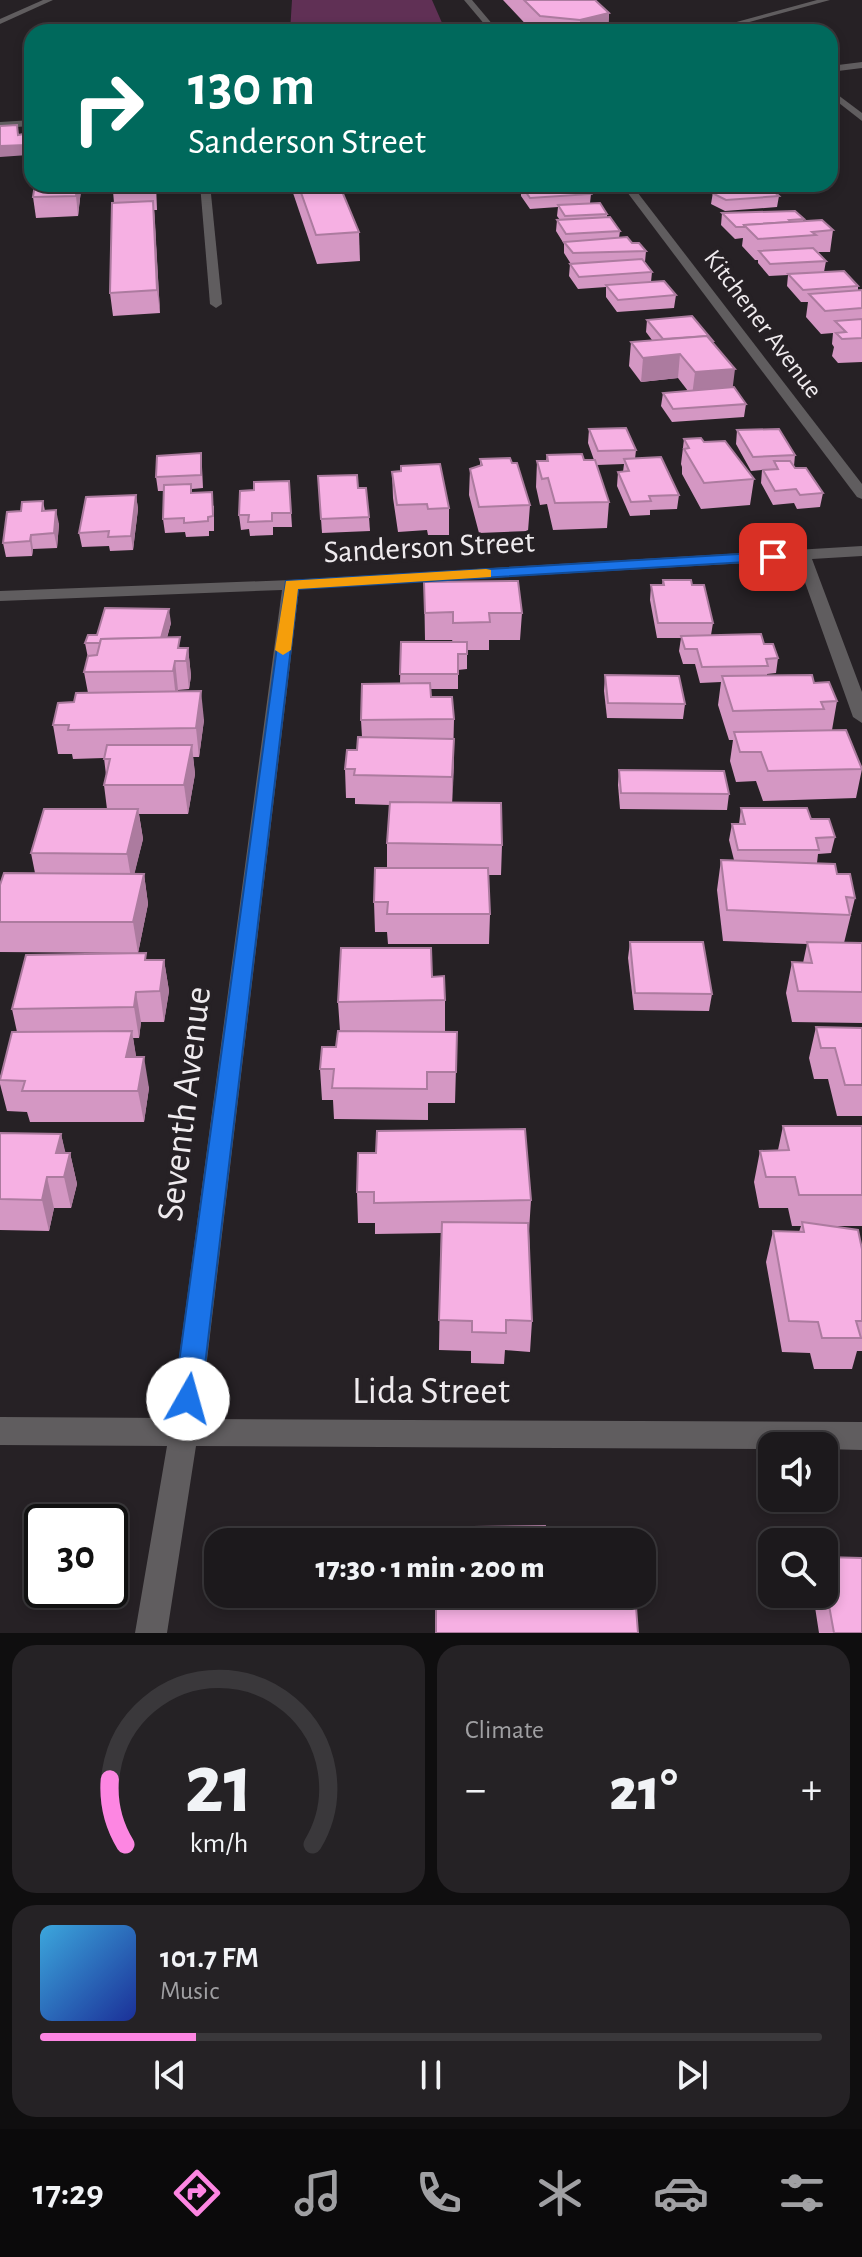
<!DOCTYPE html>
<html lang="en">
<head>
<meta charset="utf-8">
<style>
  :root { --surface:#1c191c; --page:#252225; --text:#f1f3f6; --muted:#a0a0a3; --line:#3a383b; --accent:#fd86e2 }
  body { margin:0; font-family:"Alegreya Sans",sans-serif; background:var(--page); color:var(--text); height:100vh; display:flex; flex-direction:column; font-size:30px; white-space:nowrap }
  * { box-sizing:border-box; margin:0 }
  p { font-size:26px; color:var(--muted) }
  .icon { flex:none; width:44px; height:44px; fill:none; stroke:currentColor; stroke-width:2; stroke-linecap:round; stroke-linejoin:round }
  .map { position:relative; height:1633px; overflow:hidden }
  .panel { display:flex; flex-direction:column; gap:12px; padding:12px; background:#0f0e0f; flex:1 }
  .panel>* { flex:none }
  .banner { position:absolute; left:24px; top:24px; width:814px; height:168px; border-radius:24px; box-shadow:0 4px 12px #0003,0 0 0 2px var(--line); background:#00695c; color:#fff; overflow:hidden }
  .controls { position:absolute; left:758px; top:1432px; display:grid; gap:16px }
  .controls a { display:grid; place-items:center; width:80px; height:80px; border-radius:16px; background:var(--surface); box-shadow:0 4px 12px #0003,0 0 0 2px var(--line); font-size:40px }
  .speed { position:absolute; left:24px; top:1504px; display:flex; gap:16px; font-size:40px; font-weight:700; text-align:center }
  .speed>* { display:grid; place-content:center; width:104px; height:104px; border-radius:50%; background:var(--surface); box-shadow:0 4px 12px #0003,0 0 0 2px var(--line); line-height:1 }
  .speed .limit { border:4px solid #111; border-radius:12px; background:#fff; color:#111 }
  .pin { position:absolute; display:grid; place-items:center; width:68px; height:68px; color:#fff; margin:-34px; border-radius:16px; box-shadow:0 4px 12px #0006 }
  .me { position:absolute; width:88px; margin:-44px; rotate:7deg; stroke-linejoin:round; filter:drop-shadow(0 0 6px #0008) }
  .turn { display:flex; align-items:center; gap:28px; height:168px; padding:0 32px; font-size:36px }
  .turn .icon { width:104px; height:104px; stroke-width:2.5 }
  .turn b { display:block; font-size:56px; line-height:68px }
  .big { font-size:60px; font-weight:800; line-height:1.1 }
  .panel .card { flex:1; display:flex; flex-direction:column; justify-content:center; gap:12px; min-width:0; padding:0 28px; border-radius:24px; background:var(--page) }
  .panel .dial { align-items:center; gap:0 }
  .dial svg { height:208px; overflow:visible; fill:none; stroke:var(--line); stroke-width:7; stroke-linecap:round; text-anchor:middle }
  .dial text { fill:var(--text); stroke:none }
  .song { display:flex; align-items:center; gap:24px }
  .cover { width:96px; height:96px; border-radius:12px; background:linear-gradient(135deg,hsl(200 70% 55%),hsl(230 70% 35%)) }
  .played { height:8px; border-radius:4px; background:linear-gradient(90deg,var(--accent) 20%,var(--line) 20%) }
  .keys { display:flex; justify-content:space-around; direction:ltr }
  .heat { display:flex; justify-content:space-between; align-items:center; font-size:44px; direction:ltr }
  .panel .tiles { flex:1; display:grid; gap:12px; grid-template-columns:1fr 1fr }
  .card:last-child { grid-column:span 2 }
  .trip { position:absolute; left:204px; top:1528px; width:452px; height:80px; border-radius:24px; background:var(--surface); box-shadow:0 4px 12px #0003,0 0 0 2px var(--line); font-weight:800; line-height:80px; text-align:center }
  .dock { display:flex; height:128px; justify-content:space-around; align-items:center; background:#0b0a0b; color:var(--muted) }
  .dock .icon { width:56px; height:56px }
  .dock .on { color:var(--accent) }
  .dock b { font-size:36px; color:var(--text) }
  .map>svg:first-child { display:block }
  .green { fill:#603055 }
  .lines { fill:none; stroke-linecap:round; stroke-linejoin:round }
  .service { fill:#605d5f; fill-rule:evenodd }
  .minor { fill:#605d5f; fill-rule:evenodd }
  .tertiary { fill:#605d5f; fill-rule:evenodd }
  .wall { fill:#d497c3 }
  .shaded-wall { fill:#ac7b9f }
  .building { fill:#f6b0e3; stroke:#ac7b9f; stroke-width:2 }
  .route { fill:#1a73e8; stroke:#114b97; stroke-width:2 }
  .slow { fill:#f59e0b }
  .labels { text-anchor:middle; dominant-baseline:central; stroke-width:8; stroke-linejoin:round; paint-order:stroke }
  .far-street-label { font-size:26px; fill:#efebee; stroke:#262125 }
  .street-label { font-size:32px; fill:#efebee; stroke:#262125 }
  .near-street-label { font-size:38px; fill:#efebee; stroke:#262125 }
</style>
</head>
<body>
<div class="map">
<svg width="862" height="1633" viewBox="0 0 862 1633">
  <rect width="100%" height="100%" fill="#262125"/>
  <polygon class="green" points="292,0 432,0 446,32 290,32"/>
  <g class="lines">
    <g class="service">
      <polygon points="43,0 53,0 0,24 0,19"/>
      <polygon points="464,0 472,0 499,32 491,32"/>
      <polygon points="817,0 830,0 713,32 700,32"/>
      <polygon points="200,184 210,184 222,304 216,308 210,304"/>
    </g>
    <g class="minor">
      <polygon points="830,89 862,113 862,121 830,96"/>
      <polygon points="621,184 631,184 862,484 862,499 857,497"/>
      <polygon points="862,546 862,556 812,559 862,692 862,723 853,717 797,560 299,589 200,1419 862,1422 862,1450 824,1449 824,1446 772,1446 772,1449 196,1446 167,1633 135,1633 167,1446 0,1445 0,1417 171,1418 282,590 0,601 0,591 291,580"/>
    </g>
    <g class="tertiary">
      <polygon points="862,62 862,68 830,72 830,66"/>
      <polygon points="32,120 32,126 0,128 0,122"/>
    </g>
  </g>
  <g class="wall">
    <polygon points="503,0 595,0 609,13 608,32 533,32"/>
    <polygon points="156,184 157,210 154,210 160,313 113,316 110,293 114,203 113,191"/>
    <polygon points="290,184 339,184 359,232 360,261 317,264"/>
    <polygon points="702,184 772,184 772,187 769,187 779,196 777,207 725,211 711,204 713,192 709,192"/>
    <polygon points="521,185 591,194 590,203 607,214 607,217 620,231 619,238 646,251 645,262 652,272 651,282 676,295 674,308 617,312 606,297 606,287 578,289 569,276 570,264 571,264 564,253 564,244 556,231 557,220 560,220 557,216 558,207 530,209 521,196"/>
    <polygon points="81,190 78,216 36,218 33,197"/>
    <polygon points="722,213 804,219 803,221 833,230 830,252 818,252 826,261 824,272 858,286 858,291 862,290 862,362 838,363 832,356 834,347 832,344 833,333 821,334 806,317 808,302 801,302 787,286 788,275 769,276 758,263 758,260 755,260 742,246 743,238 735,239 721,225"/>
    <polygon points="647,320 713,341 713,343 732,388 746,404 744,417 672,422 661,406 663,393 688,391 678,378 641,382 629,366 631,342 652,340 646,332"/>
    <polygon points="589,429 636,450 635,459 679,495 677,509 650,510 650,515 630,516 617,486 618,472 623,472 624,464 597,465 609,502 607,528 553,530 547,504 540,505 536,487 537,461 546,461 547,455 584,460 594,460 588,443"/>
    <polygon points="737,430 795,455 794,466 823,493 820,507 797,509 794,503 773,505 761,483 762,470 751,471 736,444"/>
    <polygon points="684,439 754,479 750,505 701,509 682,474 682,467 681,464"/>
    <polygon points="480,459 512,463 530,505 528,531 479,533 469,495 470,469 480,465"/>
    <polygon points="202,467 203,488 192,489 192,493 214,506 214,531 209,531 209,536 186,537 185,532 165,533 163,519 164,491 158,491 156,477"/>
    <polygon points="392,472 449,508 449,535 428,535 427,530 398,532 393,498"/>
    <polygon points="318,476 358,488 369,517 370,531 322,533"/>
    <polygon points="289,481 292,527 273,527 273,535 250,536 249,529 241,530 239,515 254,490"/>
    <polygon points="136,495 138,509 133,550 110,551 109,546 82,547 79,533"/>
    <polygon points="43,501 45,511 59,524 57,548 33,549 32,556 6,557 3,543 21,511"/>
    <polygon points="663,580 692,585 713,623 711,635 764,644 778,658 776,673 767,674 767,675 814,683 837,701 832,730 862,769 856,798 763,801 756,781 736,782 730,761 733,740 729,740 718,705 721,682 700,683 695,664 683,664 679,651 681,638 657,638 650,600 651,585 662,585"/>
    <polygon points="424,582 522,613 520,640 489,640 489,650 467,650 467,669 458,670 458,689 431,689 431,697 454,719 452,803 502,845 501,875 488,875 490,914 489,944 388,944 387,932 375,932 374,902 387,868 387,843 390,805 355,804 355,798 346,798 345,769 357,750 362,737 361,720 400,684 401,642 453,642 452,640 425,640"/>
    <polygon points="171,623 167,638 181,648 188,648 191,676 189,689 178,690 178,692 204,720 199,757 193,757 195,774 188,814 139,814 143,839 134,874 144,874 148,904 138,953 0,952 0,885 35,873 31,853 107,809 104,785 106,775 104,758 73,759 72,754 58,754 53,725 74,702 88,693 84,672 88,658 85,643"/>
    <polygon points="605,675 685,704 683,719 607,718 604,691"/>
    <polygon points="619,770 729,794 727,810 620,809 618,785"/>
    <polygon points="741,808 811,819 835,837 831,853 818,854 817,863 837,874 855,898 844,943 862,943 862,1023 792,1022 786,993 792,962 803,963 807,944 723,941 717,890 721,860 734,860 729,840 732,824 739,824"/>
    <polygon points="630,942 712,994 709,1011 634,1010 628,958"/>
    <polygon points="148,960 164,960 169,991 164,1022 141,1022 139,1038 133,1038 136,1057 149,1088 144,1122 30,1122 27,1112 7,1111 0,1084 0,1077 17,1032 12,1009"/>
    <polygon points="432,977 445,1000 445,1031 406,1032 457,1032 455,1103 428,1103 428,1120 334,1119 333,1100 322,1100 320,1069 336,1047 340,1031 338,1002"/>
    <polygon points="816,1027 862,1028 862,1116 837,1116 828,1079 814,1079 809,1058"/>
    <polygon points="783,1126 862,1126 862,1226 828,1226 862,1249 862,1351 857,1351 852,1369 814,1369 810,1353 782,1352 766,1262 773,1231 799,1232 801,1226 792,1226 788,1208 759,1208 754,1182 760,1151 778,1150"/>
    <polygon points="0,1133 61,1134 65,1153 70,1153 77,1184 71,1208 54,1208 49,1231 0,1230"/>
    <polygon points="358,1153 531,1200 529,1231 532,1321 530,1352 505,1350 504,1364 471,1363 471,1351 439,1350 441,1233 375,1234 375,1223 358,1223 357,1192"/>
    <polygon points="824,1557 862,1633 819,1633 813,1594 824,1594"/>
  </g>
  <g class="shaded-wall">
    <polygon points="609,13 608,32 580,32 580,20"/>
    <polygon points="26,145 28,155 0,157 0,146"/>
    <polygon points="77,184 80,184 81,190 78,216 76,196"/>
    <polygon points="709,184 772,184 772,187 717,192 714,188 713,192 709,192"/>
    <polygon points="153,201 155,222 160,313 157,290"/>
    <polygon points="680,354 678,378 641,382 643,358"/>
    <polygon points="735,369 732,393 692,396 695,372"/>
    <polygon points="136,495 138,509 133,550 131,536"/>
    <polygon points="56,510 59,524 57,548 54,533"/>
    <polygon points="31,535 33,549 32,556 30,541"/>
    <polygon points="169,609 171,623 162,654 160,639"/>
    <polygon points="188,648 191,676 189,689 186,661"/>
    <polygon points="175,661 178,690 176,699 173,671"/>
    <polygon points="201,691 204,720 199,757 196,728"/>
    <polygon points="454,739 454,768 452,806 452,777"/>
    <polygon points="192,745 195,774 188,814 184,785"/>
    <polygon points="138,809 143,839 132,884 127,854"/>
    <polygon points="144,874 148,904 138,953 133,922"/>
    <polygon points="164,960 169,991 164,1022 160,991"/>
    <polygon points="136,992 141,1022 139,1038 134,1007"/>
    <polygon points="132,1031 137,1062 126,1057"/>
    <polygon points="144,1057 149,1088 144,1122 138,1091"/>
    <polygon points="61,1134 68,1163 70,1153 77,1184 71,1208 64,1177 56,1153"/>
    <polygon points="47,1177 54,1208 49,1231 42,1200"/>
  </g>
  <g class="building">
    <polygon points="524,0 595,0 609,13 580,20 540,16"/>
    <polygon points="17,125 18,135 24,134 26,145 0,146 0,126"/>
    <polygon points="35,184 77,184 76,196 33,197"/>
    <polygon points="113,184 154,184 155,190 113,191"/>
    <polygon points="298,184 339,184 359,232 316,235"/>
    <polygon points="532,184 582,184 591,194 530,198 521,185"/>
    <polygon points="765,184 779,196 726,200 712,193 718,192 714,188"/>
    <polygon points="153,201 157,290 110,293 112,203"/>
    <polygon points="600,203 607,214 565,216 558,205"/>
    <polygon points="795,211 804,219 789,220 791,222 744,225 744,227 736,227 722,213"/>
    <polygon points="610,217 620,231 566,234 557,220"/>
    <polygon points="822,220 833,230 812,232 816,235 758,239 744,225"/>
    <polygon points="627,237 632,243 639,243 646,251 573,253 564,242"/>
    <polygon points="813,248 826,261 770,264 759,251"/>
    <polygon points="642,259 652,272 579,277 570,264"/>
    <polygon points="844,271 858,286 803,290 788,274"/>
    <polygon points="664,281 676,295 618,300 606,285"/>
    <polygon points="862,290 862,308 825,311 809,294"/>
    <polygon points="692,316 713,341 711,341 707,336 663,339 647,320"/>
    <polygon points="862,319 862,338 842,339 836,333 846,332 835,321"/>
    <polygon points="707,336 735,369 695,372 680,354 643,358 631,342"/>
    <polygon points="734,387 746,404 673,409 663,393"/>
    <polygon points="626,428 636,450 598,451 589,429"/>
    <polygon points="779,429 795,455 753,457 737,430"/>
    <polygon points="701,438 704,442 725,441 754,479 704,483 684,449 689,448 684,439"/>
    <polygon points="201,453 201,475 156,477 157,456"/>
    <polygon points="582,454 584,460 595,460 609,502 555,503 548,478 542,479 537,461 548,461 547,455"/>
    <polygon points="661,457 679,495 649,496 651,501 631,502 618,472 629,471 624,459"/>
    <polygon points="510,458 512,463 517,463 530,505 479,507 470,469 482,465 480,459"/>
    <polygon points="774,461 790,461 795,468 806,468 823,493 800,495 796,489 775,491 763,470 778,469"/>
    <polygon points="440,464 449,508 428,509 427,504 397,505 392,472 401,471 401,466"/>
    <polygon points="357,475 358,488 366,488 369,517 321,519 318,476"/>
    <polygon points="289,481 291,513 272,513 272,521 248,522 249,515 239,515 240,491 254,490 254,482"/>
    <polygon points="191,484 191,493 212,492 213,516 208,517 208,521 184,523 184,518 163,519 164,485"/>
    <polygon points="136,495 131,536 108,537 109,531 79,533 86,497"/>
    <polygon points="43,501 42,511 56,510 54,533 31,535 30,541 3,543 7,512 21,511 22,502"/>
    <polygon points="663,580 691,580 692,585 704,585 713,623 658,623 651,585 664,585"/>
    <polygon points="518,581 522,613 489,613 490,622 453,623 453,612 425,613 424,582"/>
    <polygon points="105,608 169,609 161,638 101,639 100,643 85,643 88,635 97,635"/>
    <polygon points="761,634 764,644 773,644 778,658 766,659 768,666 702,667 697,649 685,649 681,636"/>
    <polygon points="180,637 178,648 188,648 186,661 175,661 173,671 84,672 88,656 97,655 101,639"/>
    <polygon points="401,642 467,642 467,654 458,654 458,674 400,674"/>
    <polygon points="605,675 679,676 685,704 608,703"/>
    <polygon points="812,675 814,683 829,682 837,701 821,702 824,709 733,711 722,676"/>
    <polygon points="430,683 431,697 452,697 454,719 361,720 362,684"/>
    <polygon points="201,691 196,728 68,730 69,725 53,725 58,703 74,702 76,693"/>
    <polygon points="846,730 862,769 768,771 761,752 740,752 734,732"/>
    <polygon points="358,737 454,739 452,777 354,775 355,769 345,769 347,750 357,750"/>
    <polygon points="107,745 192,745 184,785 104,785 110,759 104,759"/>
    <polygon points="619,770 724,771 729,794 621,793"/>
    <polygon points="390,802 501,803 502,845 387,843"/>
    <polygon points="741,808 807,808 811,819 829,819 835,837 816,838 819,850 738,850 732,824 745,824"/>
    <polygon points="44,809 138,809 127,854 31,853"/>
    <polygon points="721,860 835,864 837,874 850,874 855,898 846,897 850,915 727,910"/>
    <polygon points="375,868 488,868 490,914 387,914 388,902 374,902"/>
    <polygon points="4,873 144,874 133,922 0,922 0,885"/>
    <polygon points="630,942 703,942 712,994 635,993"/>
    <polygon points="807,942 862,943 862,992 798,991 792,962 812,963"/>
    <polygon points="341,948 431,948 432,977 444,976 445,1000 338,1002"/>
    <polygon points="146,953 145,960 164,960 160,991 136,992 134,1007 12,1009 26,955"/>
    <polygon points="816,1027 862,1028 862,1085 845,1085 835,1048 821,1048"/>
    <polygon points="132,1031 126,1057 144,1057 138,1091 22,1091 25,1081 0,1080 12,1032"/>
    <polygon points="338,1031 457,1032 456,1072 427,1072 427,1089 332,1088 334,1069 320,1069 322,1047 336,1047"/>
    <polygon points="783,1126 862,1126 862,1195 799,1195 795,1177 766,1177 760,1151 789,1150"/>
    <polygon points="525,1129 531,1200 374,1203 374,1192 357,1192 358,1153 376,1153 377,1131"/>
    <polygon points="0,1133 61,1134 56,1153 70,1153 64,1177 47,1177 42,1200 0,1199"/>
    <polygon points="442,1222 528,1223 532,1321 506,1320 506,1333 472,1332 472,1321 439,1320"/>
    <polygon points="802,1222 858,1230 862,1249 862,1321 856,1321 861,1338 822,1338 818,1322 789,1321 773,1231 804,1232"/>
    <polygon points="545,1526 546,1542 474,1542 474,1527"/>
    <polygon points="824,1557 862,1558 862,1633 834,1633 824,1578"/>
    <polygon points="436,1594 635,1594 638,1633 436,1633"/>
  </g>
  <polygon class="route" points="773,552 779,554 779,560 298,589 201,1399 197,1407 188,1411 178,1407 174,1399 286,581"/>
  <polygon class="slow" points="486,569 491,570 491,577 298,589 291,650 283,655 275,650 286,581"/>
  <g class="labels">
    <g class="far-street-label">
      <text transform="translate(763 324) rotate(53)">Kitchener Avenue</text>
    </g>
    <g class="street-label">
      <text transform="translate(429 547) rotate(-3)">Sanderson Street</text>
    </g>
    <g class="near-street-label">
      <text transform="translate(185 1104) rotate(-83)">Seventh Avenue</text>
      <text x="431" y="1392">Lida Street</text>
    </g>
  </g>
</svg>
<div class="controls">
<a><svg class="icon" aria-label="sound" viewBox="0 0 24 24"><path d="M4 9h4l5-4v14l-5-4H4zM17 9q2 3 0 6"/></svg></a>
<a><svg class="icon" aria-label="search" viewBox="0 0 24 24"><circle cx="10" cy="10" r="6"/><path d="M15 15l6 6"/></svg></a>
</div>
<div class="speed"><div class="limit">30</div></div>
<div class="pin" style="left:773px;top:557px;background:#d93025"><svg class="icon" aria-label="arrive" viewBox="0 0 24 24"><path d="M6 21V4h12l-3 4 3 4H6"/></svg></div>
<svg class="me" style="left:188px;top:1399px" viewBox="-20 -20 40 40"><circle r="19" fill="#fff"/><path d="M0-13L10 11 0 6-10 11z" fill="#1a73e8"/></svg>
<div class="trip">17:30 · 1 min · 200 m</div>
<div class="banner">
<div class="turn"><svg class="icon" aria-label="right" viewBox="0 0 24 24"><path d="M7 20v-9h11M14 6l5 5-5 5"/></svg><div><b>130 m</b>Sanderson Street</div></div>
</div>
</div>
<section class="panel">
<div class="tiles">
<div class="card dial"><svg viewBox="0 0 100 80">
<path d="M14 69A42 42 0 1 1 86 69"/>
<path d="M14 69A42 42 0 0 1 8 44" stroke="#fd86e2"/>
<text x="50" y="56" font-size="32" font-weight="700">21</text>
<text x="50" y="72" font-size="11">km/h</text>
</svg></div>
<div class="card"><p>Climate</p>
<div class="heat"><a>−</a><b class="big">21°</b><a>+</a></div>
</div>
<div class="card">
<div class="song"><i class="cover"></i><div><b>101.7 FM</b><p>Music</p></div></div>
<div class="played"></div>
<div class="keys"><svg class="icon" aria-label="previous" viewBox="0 0 24 24"><path d="M18 5L8 12l10 7zM5 5v14"/></svg><svg class="icon" aria-label="pause" viewBox="0 0 24 24"><path d="M8 5v14M16 5v14"/></svg><svg class="icon" aria-label="next" viewBox="0 0 24 24"><path d="M6 5l10 7-10 7zM19 5v14"/></svg></div>
</div>
</div>
</section>
<nav class="dock">
<b>17:29</b>
<svg class="icon on" aria-label="directions" viewBox="0 0 24 24"><path d="M12 3l9 9-9 9-9-9zM9 14v-3h6M13 9l2 2-2 2"/></svg>
<svg class="icon" aria-label="music" viewBox="0 0 24 24"><path d="M9 18V5l10-2v13"/><circle cx="6" cy="18" r="3"/><circle cx="16" cy="16" r="3"/></svg>
<svg class="icon" aria-label="phone" viewBox="0 0 24 24"><path d="M5 4h4l2 5-3 2q2 4 5 5l2-3 5 2v4C11 20 4 13 5 4z"/></svg>
<svg class="icon" aria-label="climate" viewBox="0 0 24 24"><path d="M12 3v18M4 7l16 10M4 17L20 7"/></svg>
<svg class="icon" aria-label="car" viewBox="0 0 24 24"><path d="M5 17H2v-5l4-1 3-4h7l3 4 3 1v5h-3M9 17h6M6 11h13"/><circle cx="7" cy="17" r="2"/><circle cx="17" cy="17" r="2"/></svg>
<svg class="icon" aria-label="filters" viewBox="0 0 24 24"><path d="M4 7h16M4 17h16"/><circle cx="9" cy="7" r="2"/><circle cx="15" cy="17" r="2"/></svg>
</nav>
</body>
</html>
